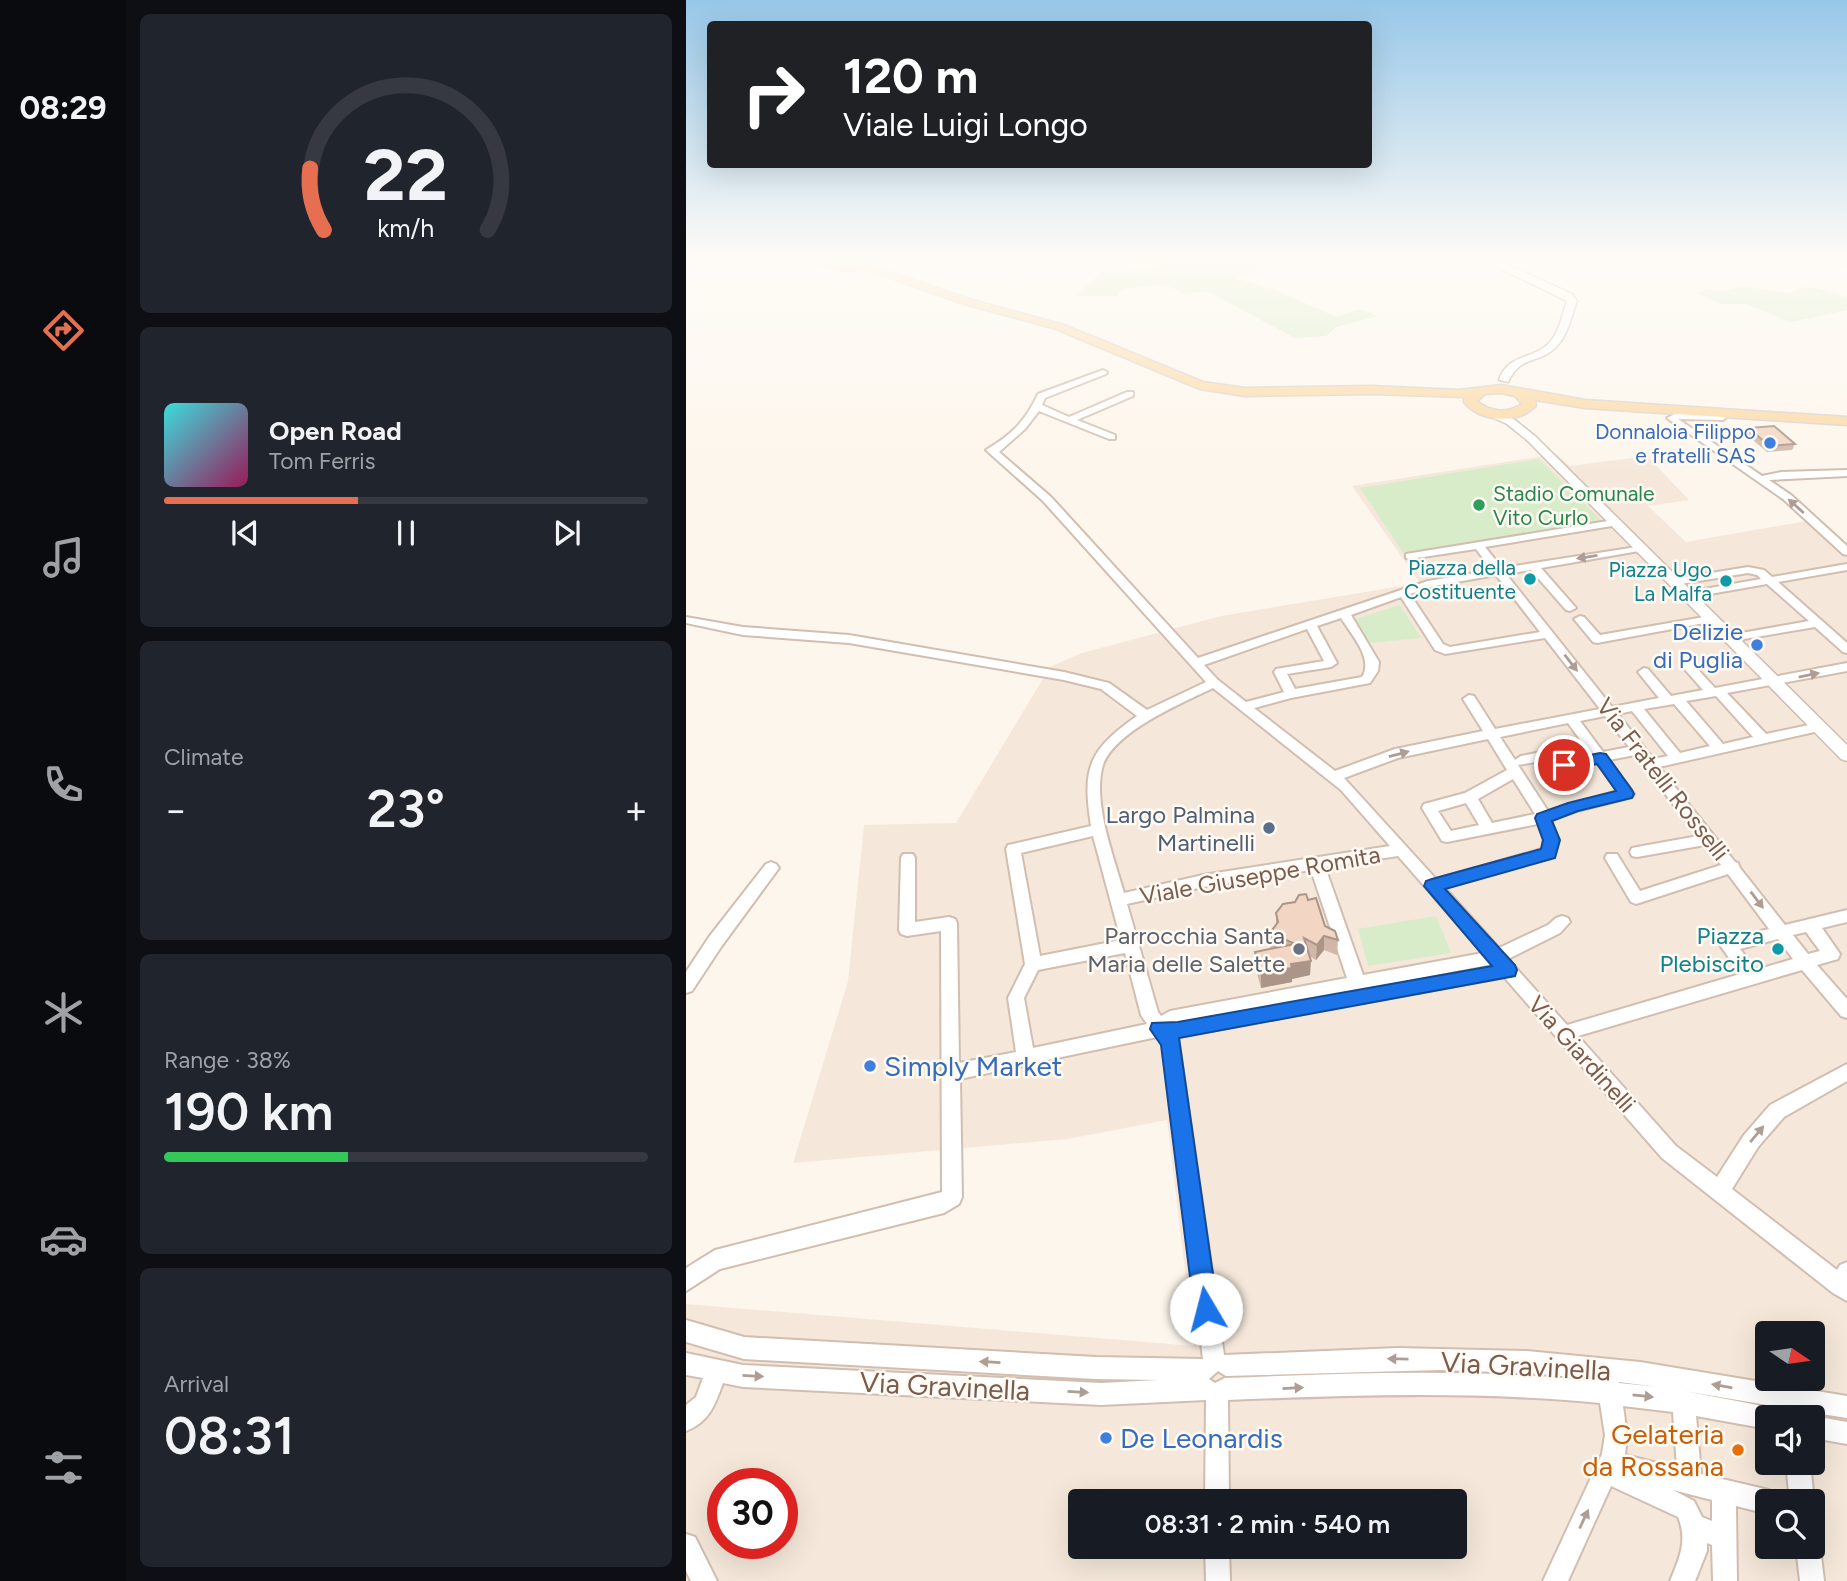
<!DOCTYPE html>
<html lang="en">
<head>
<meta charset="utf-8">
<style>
  :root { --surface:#171b24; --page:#20242c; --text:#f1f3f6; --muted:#9ea1a6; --line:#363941; --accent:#e76f51 }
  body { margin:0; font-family:Figtree,sans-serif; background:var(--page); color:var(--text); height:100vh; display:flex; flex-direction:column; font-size:26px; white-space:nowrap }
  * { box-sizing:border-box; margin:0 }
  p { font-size:23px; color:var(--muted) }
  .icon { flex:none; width:38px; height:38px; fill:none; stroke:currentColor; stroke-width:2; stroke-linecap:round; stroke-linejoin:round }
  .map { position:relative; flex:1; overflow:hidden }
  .sheet { display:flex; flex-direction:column; gap:14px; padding:14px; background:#0d0f14; width:560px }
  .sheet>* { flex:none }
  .top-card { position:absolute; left:21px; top:21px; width:665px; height:147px; border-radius:7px; box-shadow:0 7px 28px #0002; background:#202124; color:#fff; overflow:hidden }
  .needle { width:46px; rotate:103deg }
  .fabs { position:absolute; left:1069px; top:1321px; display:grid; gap:14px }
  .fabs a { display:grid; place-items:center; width:70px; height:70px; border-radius:7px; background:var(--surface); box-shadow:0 7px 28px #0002; font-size:35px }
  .speed { position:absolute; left:21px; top:1468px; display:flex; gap:14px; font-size:35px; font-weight:700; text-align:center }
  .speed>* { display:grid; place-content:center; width:91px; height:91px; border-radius:50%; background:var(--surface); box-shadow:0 7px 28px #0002; line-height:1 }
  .speed .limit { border:10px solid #d22; background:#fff; color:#111 }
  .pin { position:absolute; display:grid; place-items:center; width:60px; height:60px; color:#fff; margin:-30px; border:4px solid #fff; border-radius:50%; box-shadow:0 2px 7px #0007 }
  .me { position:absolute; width:77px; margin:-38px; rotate:352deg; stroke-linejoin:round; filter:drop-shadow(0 0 5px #0008) }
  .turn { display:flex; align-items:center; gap:24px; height:147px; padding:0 21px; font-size:32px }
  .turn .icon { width:91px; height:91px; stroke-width:2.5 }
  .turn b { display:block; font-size:49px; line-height:60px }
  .big { font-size:52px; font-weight:600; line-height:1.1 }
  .sheet .widget { flex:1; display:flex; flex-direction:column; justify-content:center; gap:10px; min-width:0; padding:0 24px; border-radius:10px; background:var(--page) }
  .sheet .dial { align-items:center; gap:0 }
  .dial svg { height:182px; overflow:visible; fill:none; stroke:var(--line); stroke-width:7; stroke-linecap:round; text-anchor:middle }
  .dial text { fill:var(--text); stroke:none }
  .song { display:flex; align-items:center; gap:21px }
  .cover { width:84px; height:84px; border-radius:10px; background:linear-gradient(135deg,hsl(180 70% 55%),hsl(330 70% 35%)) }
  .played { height:7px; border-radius:4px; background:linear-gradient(90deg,var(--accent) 40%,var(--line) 40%) }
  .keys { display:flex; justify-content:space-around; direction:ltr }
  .heat { display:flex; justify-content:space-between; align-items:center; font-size:38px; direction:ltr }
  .charge { height:10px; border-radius:5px; background:linear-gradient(90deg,#34c759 38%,var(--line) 0) }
  .trip { position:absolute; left:382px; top:1489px; width:399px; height:70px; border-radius:7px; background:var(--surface); box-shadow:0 7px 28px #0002; font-weight:600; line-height:70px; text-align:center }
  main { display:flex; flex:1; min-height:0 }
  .tabs { display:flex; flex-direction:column; width:126px; justify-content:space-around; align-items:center; background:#090b0e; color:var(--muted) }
  .tabs .icon { width:49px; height:49px }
  .tabs .current { color:var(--accent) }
  .tabs b { font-size:32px; color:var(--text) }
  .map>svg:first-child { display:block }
  .residential { fill:#f5e8da; fill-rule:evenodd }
  .green { fill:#d8ecc9 }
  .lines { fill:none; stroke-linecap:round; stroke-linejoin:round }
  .minor-casing { stroke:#d1beb0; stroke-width:4 }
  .tertiary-casing { stroke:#d1beb0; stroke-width:3 }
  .primary-casing { stroke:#dad1cd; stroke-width:3 }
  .minor { fill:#fff; fill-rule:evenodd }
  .tertiary { fill:#fff; fill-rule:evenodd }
  .primary { fill:#fbd9a5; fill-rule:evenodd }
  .wall { fill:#d1b7a8 }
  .shaded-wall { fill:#aa9588 }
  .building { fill:#f3d5c3; stroke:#aa9588; stroke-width:2 }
  .oneway { fill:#af9d94 }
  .route { fill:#1a73e8; stroke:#114b97; stroke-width:2 }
  .shop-dot { fill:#3f7fe0; stroke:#fffaf3; stroke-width:2.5 }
  .leisure-dot { fill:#2e9e5b; stroke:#fffaf3; stroke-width:2.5 }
  .culture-dot { fill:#0f9aa8; stroke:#fffaf3; stroke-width:2.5 }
  .service-dot { fill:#5c6f8a; stroke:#fffaf3; stroke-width:2.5 }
  .worship-dot { fill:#6b7280; stroke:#fffaf3; stroke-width:2.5 }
  .food-dot { fill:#e8710a; stroke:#fffaf3; stroke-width:2.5 }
  .labels { text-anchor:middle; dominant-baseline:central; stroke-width:5; stroke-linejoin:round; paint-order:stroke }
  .far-shop-label { font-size:21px; fill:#366cbe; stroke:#fffaf3; text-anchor:end }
  .far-leisure-label { font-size:21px; fill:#27864d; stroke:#fffaf3; text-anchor:start }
  .far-culture-label { font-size:21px; fill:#0d838f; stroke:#fffaf3; text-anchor:end }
  .shop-label { font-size:24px; fill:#366cbe; stroke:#fffaf3; text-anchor:end }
  .street-label { font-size:24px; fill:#7a5c4d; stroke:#fffaf3 }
  .service-label { font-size:24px; fill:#4e5e75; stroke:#fffaf3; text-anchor:end }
  .worship-label { font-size:24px; fill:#5b616d; stroke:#fffaf3; text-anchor:end }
  .culture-label { font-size:24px; fill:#0d838f; stroke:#fffaf3; text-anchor:end }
  .near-shop-label { font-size:28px; fill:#366cbe; stroke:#fffaf3; text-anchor:start }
  .near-street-label { font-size:28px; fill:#7a5c4d; stroke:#fffaf3 }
  .near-food-label { font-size:28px; fill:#c56008; stroke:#fffaf3; text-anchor:end }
</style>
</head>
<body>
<main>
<nav class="tabs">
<b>08:29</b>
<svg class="icon current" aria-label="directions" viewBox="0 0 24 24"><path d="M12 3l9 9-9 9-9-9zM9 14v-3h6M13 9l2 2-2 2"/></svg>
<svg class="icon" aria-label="music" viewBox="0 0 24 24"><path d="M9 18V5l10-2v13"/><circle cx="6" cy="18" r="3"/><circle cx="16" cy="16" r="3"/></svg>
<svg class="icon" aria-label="phone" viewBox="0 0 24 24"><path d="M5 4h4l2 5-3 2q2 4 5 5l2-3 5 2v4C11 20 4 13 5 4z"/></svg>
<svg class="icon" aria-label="climate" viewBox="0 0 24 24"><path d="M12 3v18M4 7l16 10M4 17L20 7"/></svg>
<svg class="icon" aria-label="car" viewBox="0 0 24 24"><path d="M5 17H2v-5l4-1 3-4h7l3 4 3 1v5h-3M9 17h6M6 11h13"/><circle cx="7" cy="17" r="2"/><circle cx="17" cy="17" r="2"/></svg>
<svg class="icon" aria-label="filters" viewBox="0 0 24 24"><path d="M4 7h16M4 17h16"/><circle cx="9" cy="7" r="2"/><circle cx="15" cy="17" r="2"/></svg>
</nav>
<section class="sheet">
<div class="widget dial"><svg viewBox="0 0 100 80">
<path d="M14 69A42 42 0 1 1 86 69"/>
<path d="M14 69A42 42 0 0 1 8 42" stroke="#e76f51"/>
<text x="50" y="56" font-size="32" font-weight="700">22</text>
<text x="50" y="72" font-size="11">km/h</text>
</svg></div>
<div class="widget">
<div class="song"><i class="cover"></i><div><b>Open Road</b><p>Tom Ferris</p></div></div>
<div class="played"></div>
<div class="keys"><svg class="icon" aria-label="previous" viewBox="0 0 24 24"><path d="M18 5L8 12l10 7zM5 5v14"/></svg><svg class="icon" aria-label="pause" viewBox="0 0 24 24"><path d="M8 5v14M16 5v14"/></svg><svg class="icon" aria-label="next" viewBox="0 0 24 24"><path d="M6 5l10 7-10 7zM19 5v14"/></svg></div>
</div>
<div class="widget"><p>Climate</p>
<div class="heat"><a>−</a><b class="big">23°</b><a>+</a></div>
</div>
<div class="widget"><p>Range · 38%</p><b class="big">190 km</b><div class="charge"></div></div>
<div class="widget"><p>Arrival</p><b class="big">08:31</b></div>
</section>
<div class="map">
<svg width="1161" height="1581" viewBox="0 0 1161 1581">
  <rect width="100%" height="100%" fill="#fdf6ec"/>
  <path class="residential" d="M871,454L884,466L961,456L1003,500L962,506L1000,542L1132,519L1161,544V1581H0V1304L508,1346L481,1120L382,1139L107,1163L162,981L178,825L270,823L364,667L396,653L535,616L734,583L666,486ZM1082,1334H1127V1379H1082ZM1082,1418H1127V1463H1082ZM37,1484H96V1544H37ZM394,1502H768V1547H394ZM1082,1502H1127V1547H1082Z"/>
  <g class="green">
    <polygon points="504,255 568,255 583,263 549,278 589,290 650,317 673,309 692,316 650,327 640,336 609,338 521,291 499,294 482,286 471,285 436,289 431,296 390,296 415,272 475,268 479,263"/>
    <polygon points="1057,286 1102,293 1119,287 1130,288 1161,297 1161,310 1105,322 1060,304 1035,304 1011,293 1019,289 1034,292"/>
    <polygon points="853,459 917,522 718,554 674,488"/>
    <polygon points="714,605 735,638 683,643 669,619"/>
    <polygon points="750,916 765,953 682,966 672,929"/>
  </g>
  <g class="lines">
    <g class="minor-casing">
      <g id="minor">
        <polygon points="185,255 198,255 169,261 166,259"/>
        <path d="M417,370L421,372L420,374L359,398L356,405L383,417L441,392H447V396L391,420L429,435V439H423L353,411L339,429L313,452L365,497L512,658L742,581L806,570L790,549L724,559L720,558V554L928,520L933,523L932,525L799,547L816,568L957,546V550L953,551L855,568L890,608L884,611L880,610L845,570L820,574L926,707L973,698L952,672L958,668L962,669L985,696L1017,690L995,665L1001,661L1005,662L1029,688L1161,663V671L1041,693L1080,734L1132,723L1139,727L1137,730L973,767L1049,862L1052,863L1054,868L1099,925L1161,910V922L1136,928L1154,954L1152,959L1131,965L1161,999V1018L1155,1016L1116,970L892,1036L990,1146L1031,1177L1058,1135L1084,1105L1161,1064V1081L1098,1117L1072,1147L1046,1189L1151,1270L1154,1265L1161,1262V1301L1147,1293L976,1158L818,977L492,1037L538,1355L712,1348L841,1351L954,1362L1161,1396V1418L1116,1411L1117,1418H1095L1093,1407L998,1391L1082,1407L1090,1410L1093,1418H1082V1429L1010,1416L1015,1474L1083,1490L1091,1494L1095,1502H1082V1514L1050,1506L1051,1581H1027L1026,1545L1021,1543V1551L1009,1581H984C993,1559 1002,1541 992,1517L925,1486L882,1581H857L916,1454L919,1435L914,1403C790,1391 666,1395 542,1400L543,1502H519L520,1400L415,1405L57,1387L37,1383C29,1405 23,1422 0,1431V1405L10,1397L17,1378L0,1375V1353L57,1365L415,1383L472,1380L410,1379L58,1359L0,1342V1320L58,1337L410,1357L517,1359L477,1044L471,1037L347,1063L340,1068L335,1066L274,1079L276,1197L273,1204L258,1213L34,1269L0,1291V1268L29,1250L256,1192L255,931L221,936L215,934L213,930L215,858L217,854H227L229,858V922L263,917L269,919L271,923L273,1063L330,1052L322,998L339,964L320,849L322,845L327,844L405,826C396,767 402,751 451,716L415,689L378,680L163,643L57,635L0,623V617L57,627L163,635L378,672L423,683L461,710L520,682L357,501L300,450C325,435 339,422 352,394ZM810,575L854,632L764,647L757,644L724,594L748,586ZM715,597L749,650L759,654L859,638L914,709L809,729L788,696L783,695L777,699L797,731L709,749L649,771L568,708L605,698L684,683L692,671L693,662L665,615ZM655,618C665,634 688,659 676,677L609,689L601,674L645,667L651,663L631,626ZM621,629L638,661L590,669L588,672L598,692L560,702L532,680L518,665ZM527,688L655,790L704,846L517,875L438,893C428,857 406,802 417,765C429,731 496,703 527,688ZM1030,696L1067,737L1037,744L1000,701ZM988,704L1024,746L994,753L958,709ZM946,711L982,756L967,759L932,714ZM919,716L943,747L917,752L894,721ZM882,723L905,755L881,760L875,751L870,749L835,756L829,760L814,737ZM802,739L821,770L779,793L738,804L736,808L756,841L761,842L852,824L858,840L856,849L750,879L658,778L712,758ZM949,755L1012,836L951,847L946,848L944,852L946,856L951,857L1019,845L1035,865L954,891L931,854H921L919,858L945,902L950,904L1042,874L1083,929L1036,940L1034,945L1054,974L881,1025L822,959L874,933L884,922L882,918L876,916L870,918L862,925L813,948L759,888L868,857L872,840L865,820L891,811L946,797L948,794L946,791L923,760ZM867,759L873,768L878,770L911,763L932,791L862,811L832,765ZM827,779L849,814L806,823L792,799ZM780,803L793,825L765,831L752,811ZM407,836L435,940L354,956L335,853ZM712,856L797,953L677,975L639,867ZM625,870L661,978L484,1011L475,1016L472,1012L441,904L517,887ZM1120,932L1134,951L1122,954L1107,935ZM1092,939L1107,959L1070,970L1054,949ZM439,953L455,1015L461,1024L347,1048L338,998L352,970ZM807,964L808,966L681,988ZM755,1370L841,1373L910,1379L911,1381C787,1368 663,1373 539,1378L529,1383L523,1379L532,1371L540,1376ZM933,1382L972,1387L933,1383ZM937,1406L987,1412L991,1468L939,1455L941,1435ZM987,1490L1026,1500V1521L1016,1517L1008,1501Z"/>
        <polygon points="1037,411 1044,413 1037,420 992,419 1076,476 1095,472 1161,470 1161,476 1083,480 1105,495 1161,546 1161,555 1157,554 1097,499 981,418 993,412 1035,414"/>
        <polygon points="1161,564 1161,570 1092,582 1161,643 1161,653 1157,652 1129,627 1040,642 1040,636 1044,635 1123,621 1081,584 1001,598 995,595 1001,592 1075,579 1071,575 1062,573 988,585 982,582 988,579 1062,567 1078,570 1086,577"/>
        <polygon points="894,616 898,617 914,635 1024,616 1030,619 1024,622 911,643 907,642 888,619"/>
        <polygon points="85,862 90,864 93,868 90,872 35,947 6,991 0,993 0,972 23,937 80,864"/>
        <polygon points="1127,1416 1161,1422 1161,1444 1127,1438 1127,1418 1122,1418"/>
        <polygon points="1100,1463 1124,1463 1128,1502 1127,1504 1127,1502 1104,1502"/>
        <polygon points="0,1534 9,1537 31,1581 5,1581 0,1571"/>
        <polygon points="1127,1537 1131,1538 1134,1547 1138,1581 1114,1581 1110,1547 1127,1547"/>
        <polygon points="519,1547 543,1547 544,1581 520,1581"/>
      </g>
    </g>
    <g class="tertiary-casing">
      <g id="tertiary">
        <path d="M777,255L809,259L886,294L891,301C885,317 882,335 870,347C851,366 836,353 822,382L813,380C822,353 848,360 864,342C874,331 876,314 881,301L803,263Z"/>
        <polygon points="1136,255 1146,255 1161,260 1161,266"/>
        <polygon points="805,410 829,420 850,437 1161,745 1161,761 1155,759 842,441 821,424 801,415 801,411"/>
      </g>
    </g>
    <g class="primary-casing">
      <path id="primary" d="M93,255H111L144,261L152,257H173L194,269L283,299L378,325L517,382L559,388L686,386L773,390L815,385L899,400L1161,417V425L899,408L849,400L850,406C831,425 794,422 778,402V397L686,394L559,396L514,389L370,329L275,303L177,268L162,272ZM167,262L170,263L153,264ZM815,393L829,396L836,404C821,414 804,412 791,401L799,394Z"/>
    </g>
    <use href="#minor" class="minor"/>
    <use href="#tertiary" class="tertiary"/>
    <use href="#primary" class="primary"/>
  </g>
  <g class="wall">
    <polygon points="1063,428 1109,444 1106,450 1081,452 1061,435"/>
    <polygon points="622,900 639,926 652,940 651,955 638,950 630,960 623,956 624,975 606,979 606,982 575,988 569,966 569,952 586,949 584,948 584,933 590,925 590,913"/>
  </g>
  <g class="shaded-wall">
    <polygon points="638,936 638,950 630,960 631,945"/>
    <polygon points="625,961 624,975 606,979 606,982 575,988 575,973 605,964"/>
  </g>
  <g class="building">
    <polygon points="1088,426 1109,444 1083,446 1063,428"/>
    <polygon points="620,894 622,900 630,898 639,926 649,931 652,940 638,936 631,945 618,938 625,961 605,964 606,968 575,973 569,952 609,944 584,933 592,922 590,913 597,904 609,902 613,895"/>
  </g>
  <defs><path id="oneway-solid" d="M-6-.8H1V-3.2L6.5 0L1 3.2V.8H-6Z" transform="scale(1.75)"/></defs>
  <g class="oneway">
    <use href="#oneway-solid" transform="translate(1110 506) rotate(-138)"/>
    <use href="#oneway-solid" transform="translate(901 557) rotate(171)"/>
    <use href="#oneway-solid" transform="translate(885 663) rotate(52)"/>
    <use href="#oneway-solid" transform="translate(1123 675) rotate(-11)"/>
    <use href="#oneway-solid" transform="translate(713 754) rotate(-15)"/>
    <use href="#oneway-solid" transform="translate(1071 900) rotate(53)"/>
    <use href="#oneway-solid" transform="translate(1071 1134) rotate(-50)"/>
    <use href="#oneway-solid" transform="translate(712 1359) rotate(-179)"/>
    <use href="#oneway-solid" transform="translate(304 1362) rotate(-177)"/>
    <use href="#oneway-solid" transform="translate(67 1376) rotate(3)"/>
    <use href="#oneway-solid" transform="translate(1036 1386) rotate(-170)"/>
    <use href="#oneway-solid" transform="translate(607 1388) rotate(-3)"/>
    <use href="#oneway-solid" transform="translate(392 1392) rotate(3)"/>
    <use href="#oneway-solid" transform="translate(957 1396) rotate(6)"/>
    <use href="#oneway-solid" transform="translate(898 1519) rotate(-65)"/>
  </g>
  <linearGradient id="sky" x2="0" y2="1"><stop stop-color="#97c7e8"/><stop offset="0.54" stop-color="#fefbf6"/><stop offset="1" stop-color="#fefbf6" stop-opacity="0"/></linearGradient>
  <rect width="1161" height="476" fill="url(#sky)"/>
  <polygon class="route" points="914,753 920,754 946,790 948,794 946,798 892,811 866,821 874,840 869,858 759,889 829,965 831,970 829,976 493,1038 532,1309 529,1317 520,1321 512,1317 508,1309 475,1045 464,1029 466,1023 492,1022 806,966 738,886 740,881 746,879 855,849 857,840 849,818 851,814 882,803 930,791 911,764 878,770 870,765 878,760"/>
  <g class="shop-dot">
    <circle cx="1084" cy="443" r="7"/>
    <circle cx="1071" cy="645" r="7"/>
    <circle cx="184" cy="1066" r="7"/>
    <circle cx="420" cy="1438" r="7"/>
  </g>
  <circle class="leisure-dot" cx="793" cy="505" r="7"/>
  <g class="culture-dot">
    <circle cx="844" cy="579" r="7"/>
    <circle cx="1040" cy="581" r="7"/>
    <circle cx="1092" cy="949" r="7"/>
  </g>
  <circle class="service-dot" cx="583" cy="828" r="7"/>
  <circle class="worship-dot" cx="613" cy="949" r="7"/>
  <circle class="food-dot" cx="1052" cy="1450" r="7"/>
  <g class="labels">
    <g class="far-shop-label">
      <text x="1070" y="431">Donnaloia Filippo<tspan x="1070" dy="24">e fratelli SAS</tspan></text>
    </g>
    <g class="far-leisure-label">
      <text x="807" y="493">Stadio Comunale<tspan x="807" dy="24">Vito Curlo</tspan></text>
    </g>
    <g class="far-culture-label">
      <text x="830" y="567">Piazza della<tspan x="830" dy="24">Costituente</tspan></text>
      <text x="1026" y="569">Piazza Ugo<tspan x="1026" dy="24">La Malfa</tspan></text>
    </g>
    <g class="shop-label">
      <text x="1057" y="631">Delizie<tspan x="1057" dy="28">di Puglia</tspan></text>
    </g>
    <g class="street-label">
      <text transform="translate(977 779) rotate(52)">Via Fratelli Rosselli</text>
      <text transform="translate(574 875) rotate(-10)">Viale Giuseppe Romita</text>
      <text transform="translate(896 1054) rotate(48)">Via Giardinelli</text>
    </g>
    <g class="service-label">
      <text x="569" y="814">Largo Palmina<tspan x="569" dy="28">Martinelli</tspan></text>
    </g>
    <g class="worship-label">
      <text x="599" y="935">Parrocchia Santa<tspan x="599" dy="28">Maria delle Salette</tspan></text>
    </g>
    <g class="culture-label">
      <text x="1078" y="935">Piazza<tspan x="1078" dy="28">Plebiscito</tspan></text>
    </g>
    <g class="near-shop-label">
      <text x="198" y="1066">Simply Market</text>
      <text x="434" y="1438">De Leonardis</text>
    </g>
    <g class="near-street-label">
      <text transform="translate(840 1366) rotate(3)">Via Gravinella</text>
      <text transform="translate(259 1386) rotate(3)">Via Gravinella</text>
    </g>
    <g class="near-food-label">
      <text x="1038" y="1434">Gelateria<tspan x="1038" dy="32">da Rossana</tspan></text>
    </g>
  </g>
</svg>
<div class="fabs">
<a><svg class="needle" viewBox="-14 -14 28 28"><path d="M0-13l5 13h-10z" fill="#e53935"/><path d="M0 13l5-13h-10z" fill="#9ea1a6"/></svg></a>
<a><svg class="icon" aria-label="sound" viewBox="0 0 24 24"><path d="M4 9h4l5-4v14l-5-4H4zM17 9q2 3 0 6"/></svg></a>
<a><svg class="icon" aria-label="search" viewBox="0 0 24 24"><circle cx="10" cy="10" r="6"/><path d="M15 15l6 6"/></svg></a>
</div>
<div class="speed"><div class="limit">30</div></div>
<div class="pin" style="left:878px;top:765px;background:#d93025"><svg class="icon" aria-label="arrive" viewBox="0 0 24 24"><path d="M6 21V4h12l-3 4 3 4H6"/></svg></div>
<svg class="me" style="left:520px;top:1309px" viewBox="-20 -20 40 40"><circle r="19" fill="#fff"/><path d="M0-13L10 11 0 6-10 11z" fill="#1a73e8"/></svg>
<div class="trip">08:31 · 2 min · 540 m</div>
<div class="top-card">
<div class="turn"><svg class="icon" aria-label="right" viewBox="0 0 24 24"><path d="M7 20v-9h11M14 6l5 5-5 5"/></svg><div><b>120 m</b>Viale Luigi Longo</div></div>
</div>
</div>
</main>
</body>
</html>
